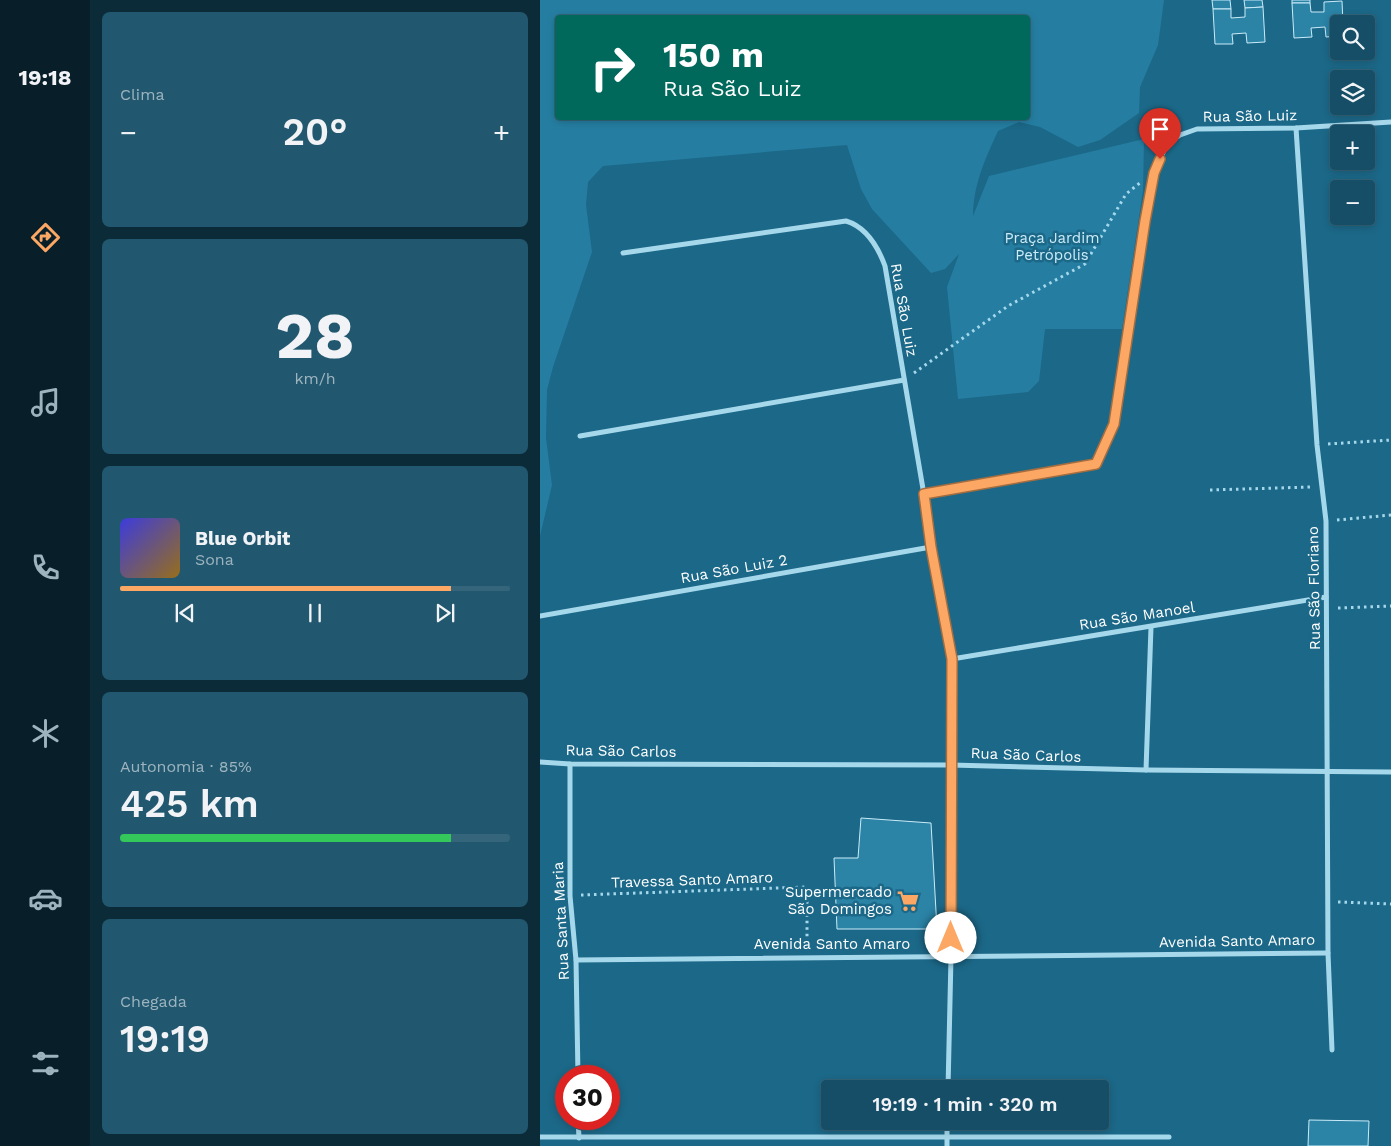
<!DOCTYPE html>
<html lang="pt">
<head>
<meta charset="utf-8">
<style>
  :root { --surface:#154e66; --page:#22586f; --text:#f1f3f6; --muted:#9db4bf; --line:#34657a; --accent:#fca763 }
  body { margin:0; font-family:"Work Sans",sans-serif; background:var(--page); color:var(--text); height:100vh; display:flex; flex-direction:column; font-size:19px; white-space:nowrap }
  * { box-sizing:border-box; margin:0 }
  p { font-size:16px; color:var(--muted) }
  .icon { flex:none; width:28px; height:28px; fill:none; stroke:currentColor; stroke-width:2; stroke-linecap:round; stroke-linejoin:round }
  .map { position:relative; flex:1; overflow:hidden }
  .sheet { display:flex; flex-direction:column; gap:12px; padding:12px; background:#0c2b38; width:450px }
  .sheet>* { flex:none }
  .guide { position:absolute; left:15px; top:15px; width:475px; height:105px; border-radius:5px; box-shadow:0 2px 8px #0003,0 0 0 1px var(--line); background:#00695c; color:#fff; overflow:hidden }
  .controls { position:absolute; left:790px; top:15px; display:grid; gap:10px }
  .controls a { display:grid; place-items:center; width:45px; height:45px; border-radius:5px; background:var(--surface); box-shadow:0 2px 8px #0003,0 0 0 1px var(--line); font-size:25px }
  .speed { position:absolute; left:15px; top:1065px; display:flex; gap:10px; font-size:25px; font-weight:700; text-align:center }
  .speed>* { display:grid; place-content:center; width:65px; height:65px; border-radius:50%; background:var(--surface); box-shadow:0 2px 8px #0003,0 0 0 1px var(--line); line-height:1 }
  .speed .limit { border:8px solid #d22; background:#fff; color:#111 }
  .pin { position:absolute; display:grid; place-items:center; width:42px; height:42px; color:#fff; margin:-51px -21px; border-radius:50% 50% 50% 0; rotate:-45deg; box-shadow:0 0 5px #0007 }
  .pin .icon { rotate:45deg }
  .me { position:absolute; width:55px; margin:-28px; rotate:0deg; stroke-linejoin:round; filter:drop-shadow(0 0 4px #0008) }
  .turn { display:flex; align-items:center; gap:18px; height:105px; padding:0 25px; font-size:22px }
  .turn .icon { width:65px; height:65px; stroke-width:2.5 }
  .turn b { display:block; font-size:35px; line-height:42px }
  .big { font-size:38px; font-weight:600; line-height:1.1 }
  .sheet .tile { flex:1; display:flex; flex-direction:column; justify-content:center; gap:8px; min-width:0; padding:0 18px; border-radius:8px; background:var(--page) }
  .sheet .dial { align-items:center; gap:0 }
  .dial b { font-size:65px; line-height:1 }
  .song { display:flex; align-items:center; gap:15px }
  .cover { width:60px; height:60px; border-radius:8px; background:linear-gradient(135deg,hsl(240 70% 55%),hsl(40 70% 35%)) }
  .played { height:5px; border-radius:2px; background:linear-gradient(90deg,var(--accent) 85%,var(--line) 85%) }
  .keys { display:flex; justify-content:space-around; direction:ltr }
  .heat { display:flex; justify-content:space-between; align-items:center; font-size:28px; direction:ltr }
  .charge { height:8px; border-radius:4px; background:linear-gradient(90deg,#34c759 85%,var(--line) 0) }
  .trip { position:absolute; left:281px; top:1080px; width:288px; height:50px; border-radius:5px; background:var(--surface); box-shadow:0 2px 8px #0003,0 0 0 1px var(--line); font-weight:600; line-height:50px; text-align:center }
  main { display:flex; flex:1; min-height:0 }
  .tab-bar { display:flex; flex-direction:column; width:90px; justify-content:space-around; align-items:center; background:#081f29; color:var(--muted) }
  .tab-bar .icon { width:35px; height:35px }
  .tab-bar .active { color:var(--accent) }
  .tab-bar b { font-size:22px; color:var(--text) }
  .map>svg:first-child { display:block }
  .green { fill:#257ea1; fill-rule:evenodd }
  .building { fill:#2b83a6; stroke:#cbecf9 }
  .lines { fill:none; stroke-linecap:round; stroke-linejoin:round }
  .path { stroke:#a6d8ec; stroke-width:3; stroke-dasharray:2.5 4; stroke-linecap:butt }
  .street { stroke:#a6d8ec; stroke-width:5 }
  .route-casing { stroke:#a46d40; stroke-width:12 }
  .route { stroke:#fca763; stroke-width:9 }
  .labels { text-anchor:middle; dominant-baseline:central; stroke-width:5; stroke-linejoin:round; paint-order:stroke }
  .street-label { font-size:15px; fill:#fff; stroke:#1c6888 }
  .park-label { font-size:15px; fill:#cbecf9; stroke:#1c6888 }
  .poi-label { font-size:15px; fill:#fff; stroke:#1c6888; text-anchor:end }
</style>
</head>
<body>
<main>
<nav class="tab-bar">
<b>19:18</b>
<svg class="icon active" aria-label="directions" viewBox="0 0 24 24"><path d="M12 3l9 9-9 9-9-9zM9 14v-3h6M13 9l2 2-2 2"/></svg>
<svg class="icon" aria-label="music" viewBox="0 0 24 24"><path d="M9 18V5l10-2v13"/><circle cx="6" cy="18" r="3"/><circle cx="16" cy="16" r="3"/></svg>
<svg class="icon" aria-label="phone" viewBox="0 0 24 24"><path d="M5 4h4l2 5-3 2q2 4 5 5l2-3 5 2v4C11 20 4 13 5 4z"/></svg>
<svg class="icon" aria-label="climate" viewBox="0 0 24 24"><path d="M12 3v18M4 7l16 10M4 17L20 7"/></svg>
<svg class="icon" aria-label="car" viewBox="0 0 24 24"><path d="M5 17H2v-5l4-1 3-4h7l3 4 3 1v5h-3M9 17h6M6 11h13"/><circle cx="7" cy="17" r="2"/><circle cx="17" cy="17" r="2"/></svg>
<svg class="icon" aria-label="filters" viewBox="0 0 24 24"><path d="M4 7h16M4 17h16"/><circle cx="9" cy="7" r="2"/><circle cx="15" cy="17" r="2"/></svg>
</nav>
<section class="sheet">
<div class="tile"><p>Clima</p>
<div class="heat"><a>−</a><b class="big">20°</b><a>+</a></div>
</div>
<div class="tile dial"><b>28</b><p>km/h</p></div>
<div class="tile">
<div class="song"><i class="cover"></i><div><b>Blue Orbit</b><p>Sona</p></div></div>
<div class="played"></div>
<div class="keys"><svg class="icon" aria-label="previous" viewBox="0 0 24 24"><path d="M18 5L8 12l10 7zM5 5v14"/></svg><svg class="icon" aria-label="pause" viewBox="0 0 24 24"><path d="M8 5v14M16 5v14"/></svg><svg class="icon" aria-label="next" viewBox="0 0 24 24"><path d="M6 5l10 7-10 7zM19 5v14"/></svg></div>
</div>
<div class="tile"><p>Autonomia · 85%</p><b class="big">425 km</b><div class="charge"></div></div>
<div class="tile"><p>Chegada</p><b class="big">19:19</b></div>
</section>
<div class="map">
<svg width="851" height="1146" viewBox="0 0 851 1146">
  <rect width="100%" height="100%" fill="#1c6888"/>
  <path class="green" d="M0,0H624L618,45L600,87L599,113L560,140L538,147L500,127L479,122L458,131C445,159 433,186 433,216L449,176L604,139L603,191L582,329H505L499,381L488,392L418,399L407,287L419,254L405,269L391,273L332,209L321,189L307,145L63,166L48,182L46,205L52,252L13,367L7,390L6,438L12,485L0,536ZM18,18H488V118H18Z"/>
  <g class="building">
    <polygon points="672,0 690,0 691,9 673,9"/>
    <polygon points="704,0 722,0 723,7 705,8"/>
    <rect x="752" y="0" width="18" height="3"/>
    <polygon points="802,1 803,24 799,24 799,36 786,37 785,27 771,28 772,37 754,38 752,3 770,3 771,12 784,12 784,2"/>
    <polygon points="723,7 725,42 707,43 706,33 692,34 693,44 675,44 673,9 691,9 691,18 705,17 705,8"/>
    <polygon points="321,818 391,823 397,929 297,929 294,858 318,858"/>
    <polygon points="769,1120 829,1121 828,1146 768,1146"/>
  </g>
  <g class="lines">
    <g class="path">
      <polyline points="374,373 468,306 545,264 586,194 601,182"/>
      <polyline points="788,444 851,440"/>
      <polyline points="670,490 771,487"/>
      <polyline points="797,520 851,515"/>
      <polyline points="798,608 851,606"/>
      <polyline points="41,895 267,887 267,947"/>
      <polyline points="798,902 851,904"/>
    </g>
    <g class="street">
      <polyline points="756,128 777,445 786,521 788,953 792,1050"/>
      <path d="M83,253L306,221C326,227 338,247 345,266L412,659L411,957L408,1089"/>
      <polyline points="40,436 364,380"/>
      <polyline points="384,494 556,464 574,424 614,173 627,144 640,135 657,129 756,128 851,122"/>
      <polyline points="0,616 391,547"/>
      <polyline points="412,659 786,597"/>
      <polyline points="0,762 30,764 411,765 606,770 851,772"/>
      <polyline points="30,764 30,896 36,960 38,1076"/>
      <polyline points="606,770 611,627"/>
      <polyline points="36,960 788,953"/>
      <polyline points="38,1119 39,1138"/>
      <polyline points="0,1137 629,1137"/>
      <polyline points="407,1146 407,1121"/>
    </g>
  </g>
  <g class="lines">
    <g class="route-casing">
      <polyline id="route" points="411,938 412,659 391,547 384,494 556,464 574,424 605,221 614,173 620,159"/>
    </g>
    <use href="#route" class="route"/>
  </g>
  <defs>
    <g id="supermarket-bare" transform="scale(1.725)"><path d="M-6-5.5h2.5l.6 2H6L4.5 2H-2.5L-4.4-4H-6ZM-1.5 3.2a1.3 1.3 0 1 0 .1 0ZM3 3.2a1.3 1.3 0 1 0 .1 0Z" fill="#fca763" stroke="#1c6888" stroke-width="2.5" paint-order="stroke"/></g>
  </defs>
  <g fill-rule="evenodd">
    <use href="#supermarket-bare" x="368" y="901"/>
  </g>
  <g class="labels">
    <g class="street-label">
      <text transform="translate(710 116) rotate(-1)">Rua São Luiz</text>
      <text transform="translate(364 310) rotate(80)">Rua São Luiz</text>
      <text transform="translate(194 569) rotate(-10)">Rua São Luiz 2</text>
      <text transform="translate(774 588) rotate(-91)">Rua São Floriano</text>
      <text transform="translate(597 616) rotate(-9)">Rua São Manoel</text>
      <text transform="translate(81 751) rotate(1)">Rua São Carlos</text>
      <text transform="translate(486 755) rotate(2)">Rua São Carlos</text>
      <text transform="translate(152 880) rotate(-2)">Travessa Santo Amaro</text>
      <text transform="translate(21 921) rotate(-93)">Rua Santa Maria</text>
      <text transform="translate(697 941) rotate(-1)">Avenida Santo Amaro</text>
      <text x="292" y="944">Avenida Santo Amaro</text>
    </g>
    <g class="park-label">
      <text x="512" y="238">Praça Jardim<tspan x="512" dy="17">Petrópolis</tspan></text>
    </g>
    <g class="poi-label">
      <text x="352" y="892">Supermercado<tspan x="352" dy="17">São Domingos</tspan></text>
    </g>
  </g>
</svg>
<div class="controls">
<a><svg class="icon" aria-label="search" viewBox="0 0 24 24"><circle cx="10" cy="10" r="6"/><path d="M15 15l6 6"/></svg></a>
<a><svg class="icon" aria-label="layers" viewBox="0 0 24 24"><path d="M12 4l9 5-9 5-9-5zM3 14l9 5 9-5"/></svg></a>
<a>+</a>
<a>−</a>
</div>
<div class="speed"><div class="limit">30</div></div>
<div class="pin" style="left:620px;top:159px;background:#d93025"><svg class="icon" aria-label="arrive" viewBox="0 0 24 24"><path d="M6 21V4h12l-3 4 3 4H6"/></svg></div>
<svg class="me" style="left:411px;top:938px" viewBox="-20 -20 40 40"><circle r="19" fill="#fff"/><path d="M0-13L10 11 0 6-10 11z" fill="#fca763"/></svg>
<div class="trip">19:19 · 1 min · 320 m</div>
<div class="guide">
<div class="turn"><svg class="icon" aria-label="right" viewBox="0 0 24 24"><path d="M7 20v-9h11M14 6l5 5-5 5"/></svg><div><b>150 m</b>Rua São Luiz</div></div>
</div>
</div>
</main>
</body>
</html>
